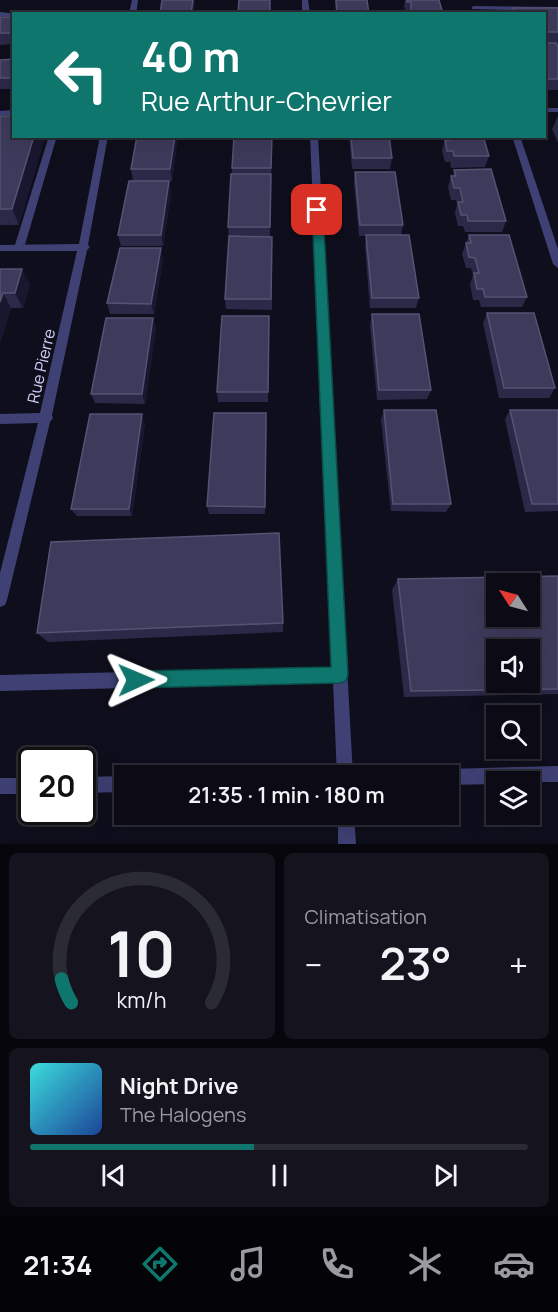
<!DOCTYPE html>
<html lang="fr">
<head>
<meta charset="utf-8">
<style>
  :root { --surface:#0b0a15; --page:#14131e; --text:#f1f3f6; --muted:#9a9aa0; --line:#2b2b34; --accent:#0f766e }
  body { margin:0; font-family:Manrope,sans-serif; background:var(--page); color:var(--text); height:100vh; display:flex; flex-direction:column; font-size:22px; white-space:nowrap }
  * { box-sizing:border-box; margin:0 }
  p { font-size:20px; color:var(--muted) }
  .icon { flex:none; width:33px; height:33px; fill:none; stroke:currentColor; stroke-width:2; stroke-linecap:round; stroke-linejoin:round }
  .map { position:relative; height:844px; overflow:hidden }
  .details { display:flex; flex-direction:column; gap:9px; padding:9px; background:#06060c; flex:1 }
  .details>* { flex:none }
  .banner { position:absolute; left:12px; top:12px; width:534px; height:126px; border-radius:0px; box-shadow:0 6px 24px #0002,0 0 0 2px var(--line); background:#0f766e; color:#fff; overflow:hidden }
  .needle { width:39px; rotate:306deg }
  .controls { position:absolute; left:486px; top:573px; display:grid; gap:12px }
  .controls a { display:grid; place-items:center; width:54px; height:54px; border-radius:0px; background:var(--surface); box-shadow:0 6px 24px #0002,0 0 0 2px var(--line); font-size:30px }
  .speed { position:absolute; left:18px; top:747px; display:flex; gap:12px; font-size:30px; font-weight:700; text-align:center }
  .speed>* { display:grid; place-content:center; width:78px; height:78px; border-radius:50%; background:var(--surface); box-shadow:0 6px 24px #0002,0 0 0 2px var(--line); line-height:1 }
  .speed .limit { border:3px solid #111; border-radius:9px; background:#fff; color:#111 }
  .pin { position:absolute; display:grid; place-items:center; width:51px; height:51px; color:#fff; margin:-26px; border-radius:12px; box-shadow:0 3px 9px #0006 }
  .me { position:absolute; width:66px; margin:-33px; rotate:89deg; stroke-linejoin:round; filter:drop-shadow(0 0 4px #0008) }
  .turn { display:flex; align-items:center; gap:21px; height:126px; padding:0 30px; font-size:27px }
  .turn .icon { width:78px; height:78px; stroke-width:2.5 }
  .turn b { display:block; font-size:42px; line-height:51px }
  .big { font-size:45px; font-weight:600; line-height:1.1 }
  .details .card { flex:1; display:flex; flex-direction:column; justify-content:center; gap:9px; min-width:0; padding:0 21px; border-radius:9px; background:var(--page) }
  .details .dial { align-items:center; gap:0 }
  .dial svg { height:156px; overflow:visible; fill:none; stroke:var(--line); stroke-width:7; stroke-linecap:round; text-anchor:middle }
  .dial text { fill:var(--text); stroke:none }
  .song { display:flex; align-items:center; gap:18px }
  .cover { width:72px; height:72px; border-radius:9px; background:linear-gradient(135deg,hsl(180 70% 55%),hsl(220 70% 35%)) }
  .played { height:6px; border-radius:3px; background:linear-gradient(90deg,var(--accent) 45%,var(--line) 45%) }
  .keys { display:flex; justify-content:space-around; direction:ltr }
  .heat { display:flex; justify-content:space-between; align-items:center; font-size:33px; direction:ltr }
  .details .tiles { flex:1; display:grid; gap:9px; grid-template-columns:1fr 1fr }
  .card:last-child { grid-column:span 2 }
  .trip { position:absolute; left:114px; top:765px; width:345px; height:60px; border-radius:0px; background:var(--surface); box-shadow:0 6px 24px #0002,0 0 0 2px var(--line); font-weight:600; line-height:60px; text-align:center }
  .menu { display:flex; height:96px; justify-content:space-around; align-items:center; background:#040408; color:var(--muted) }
  .menu .icon { width:42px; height:42px }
  .menu .current { color:var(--accent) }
  .menu b { font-size:27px; color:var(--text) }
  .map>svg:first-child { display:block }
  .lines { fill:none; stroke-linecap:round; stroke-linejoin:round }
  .lane { fill:#3f4175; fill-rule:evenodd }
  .street { fill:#3f4175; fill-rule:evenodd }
  .wall { fill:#2c2948 }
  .shaded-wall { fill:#19162f }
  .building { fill:#3e3a5b; stroke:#555274; stroke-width:1.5; fill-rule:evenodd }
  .route { fill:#0f766e; stroke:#0a4d48; stroke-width:1.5 }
  .labels { text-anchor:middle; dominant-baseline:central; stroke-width:6; stroke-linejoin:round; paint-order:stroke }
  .street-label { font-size:16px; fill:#d1cff9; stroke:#0f0e1c }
</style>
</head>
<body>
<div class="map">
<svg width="558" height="844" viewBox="0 0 558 844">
  <rect width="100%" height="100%" fill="#0f0e1c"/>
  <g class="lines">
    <g class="lane">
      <polygon points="49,136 57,136 24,248 19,251 14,248"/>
      <polygon points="340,667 345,670 348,675 345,680 340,683 0,691 0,675"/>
    </g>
    <g class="street">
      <polygon points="132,0 138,0 136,14 129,14"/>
      <polygon points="302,0 308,0 310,14 302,14"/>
      <polygon points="474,6 558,7 558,11 472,9 472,7"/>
      <polygon points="0,12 17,14 14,14 14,16 0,16"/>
      <rect x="544" y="108" width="14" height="4"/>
      <polygon points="14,110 14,115 0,115 0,111"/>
      <polygon points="100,136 108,136 88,245 90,247 87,250 52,415 53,418 50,422 7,600 5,605 0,607 0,573 38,423 0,424 0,414 40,413 77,251 0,251 0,245 79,244"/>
      <polygon points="310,136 318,136 353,776 337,776"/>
      <polygon points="512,136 520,136 558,249 558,268 553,264"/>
      <polygon points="558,766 558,782 496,782 496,784 448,785 448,776 440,776 442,771 448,769"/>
      <polygon points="124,776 124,792 82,793 82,777"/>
      <rect x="0" y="778" width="32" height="16"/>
      <polygon points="338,814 354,814 356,844 338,844"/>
    </g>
  </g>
  <g class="wall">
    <polygon points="335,0 367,0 369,14 336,14"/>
    <polygon points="405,0 439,0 443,14 406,13 404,6"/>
    <polygon points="513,8 558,8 558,90 544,90 544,14 511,14"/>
    <polygon points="0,17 14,17 14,44 0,45"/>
    <polygon points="14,59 14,89 0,89 0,60"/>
    <polygon points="0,116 14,136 45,136 19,225 0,225"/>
    <polygon points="558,116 558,143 552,129"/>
    <polygon points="137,136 178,136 172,181 133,181 131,169"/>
    <polygon points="272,136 270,237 272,237 272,310 226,309 225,299 229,238 228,227 232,174 232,168"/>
    <polygon points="349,136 389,136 392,158 390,169 352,169"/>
    <polygon points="438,136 483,136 489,156 485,167 451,168 450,162 445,162 442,151 444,142 444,140 439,140"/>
    <polygon points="454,170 506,221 502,232 465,232 463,226 458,226 455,213 457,204 456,200 451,200 448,187 451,176 453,176"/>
    <polygon points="355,172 403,225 401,235 419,298 416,308 370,308 365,246 366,236 359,236 354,183"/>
    <polygon points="171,192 163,246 121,246 118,235"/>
    <polygon points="469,235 527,297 522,307 481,307 479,300 473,300 470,284 473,275 471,268 466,268 462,254"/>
    <polygon points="163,259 154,314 110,314 107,303"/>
    <polygon points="0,269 30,284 23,308 11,308 0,343"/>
    <polygon points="487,313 555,388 549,398 499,398 483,323"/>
    <polygon points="372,314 431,390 427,399 377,400 370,325"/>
    <polygon points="153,318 156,328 145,404 95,403 91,394"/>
    <polygon points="269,327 268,402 218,402 217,392"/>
    <polygon points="384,410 451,504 446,512 391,511 381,420"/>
    <polygon points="510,410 558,410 558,511 525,512 505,419"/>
    <polygon points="267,422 265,514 209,514 207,506"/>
    <polygon points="145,424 132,516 77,516 71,509"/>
    <polygon points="558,576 558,694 404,697 392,590 398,579"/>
    <polygon points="283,623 283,632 48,642 37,633"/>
  </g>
  <g class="shaded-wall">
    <polygon points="193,0 194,0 195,6 194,14 191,14"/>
    <polygon points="34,136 45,136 19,225 12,209"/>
    <polygon points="175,136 178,136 172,181 170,169"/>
    <polygon points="169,181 171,192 163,246 161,235"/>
    <polygon points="161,248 163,259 154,314 151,304"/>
    <polygon points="22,269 30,284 23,308 15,293"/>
    <polygon points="3,293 11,308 0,343 0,302"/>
    <polygon points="153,318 156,328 145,404 142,394"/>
    <polygon points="142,414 145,424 132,516 129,509"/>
  </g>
  <g class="building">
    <polygon points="162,0 193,0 191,14 160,14"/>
    <polygon points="239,0 270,0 270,14 238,14"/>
    <polygon points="336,0 367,0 369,14 337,14"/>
    <polygon points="407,0 439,0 443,14 411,14 411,2 407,2"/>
    <polygon points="513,8 558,8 558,32 544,32 544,14 515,14"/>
    <rect x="0" y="17" width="14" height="16"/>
    <polygon points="544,43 556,43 558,47 558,79 544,79"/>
    <polygon points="14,59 14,78 0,78 0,60"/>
    <polygon points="0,116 14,116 14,136 34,136 12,209 0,209"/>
    <polygon points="137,136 175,136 170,169 131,169"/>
    <polygon points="234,136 272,136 271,168 232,168"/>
    <polygon points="351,136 389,136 392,158 353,158"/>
    <polygon points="448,136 483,136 489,156 454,156 453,151 447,151 445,140 449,140"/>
    <polygon points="491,169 506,221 468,221 467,215 461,215 458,202 463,202 460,188 454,188 451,176 456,176 454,170"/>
    <polygon points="355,172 395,172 403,225 360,225"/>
    <polygon points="231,174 271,174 270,227 228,227"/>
    <polygon points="129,181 169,181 161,235 118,235"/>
    <polygon points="366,235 409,235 419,298 372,298"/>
    <polygon points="469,235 509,235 527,297 485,297 483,289 477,289 474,273 479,273 475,258 469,257 466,243 471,243"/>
    <polygon points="229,236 272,237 271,299 225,299"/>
    <polygon points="120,248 161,248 151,304 107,303"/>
    <polygon points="0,269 22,269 15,293 3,293 0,302"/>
    <polygon points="487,313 534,313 555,388 504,388"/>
    <polygon points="372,314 419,314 431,390 379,390"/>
    <polygon points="222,316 269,316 268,392 217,392"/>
    <polygon points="106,318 153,318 142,394 91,394"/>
    <polygon points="384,410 436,410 451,504 393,504"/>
    <polygon points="510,410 558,410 558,504 532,504"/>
    <polygon points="214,413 266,413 265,507 207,506"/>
    <polygon points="90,414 142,414 129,509 71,509"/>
    <polygon points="279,533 283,623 37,633 51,542"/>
    <path d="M558,576V689L411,691L398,579ZM496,584H530V616H496ZM496,650H530V682H496Z"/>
  </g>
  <polygon class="route" points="317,206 323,210 348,675 346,681 340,683 136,688 130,686 127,680 130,673 136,671 331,667 312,210"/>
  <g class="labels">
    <g class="street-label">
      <text transform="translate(41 366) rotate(-77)">Rue Pierre</text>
    </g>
  </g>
</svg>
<div class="controls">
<a><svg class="needle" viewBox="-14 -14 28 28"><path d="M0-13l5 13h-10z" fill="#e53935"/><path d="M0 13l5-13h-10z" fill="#9a9aa0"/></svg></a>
<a><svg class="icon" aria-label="sound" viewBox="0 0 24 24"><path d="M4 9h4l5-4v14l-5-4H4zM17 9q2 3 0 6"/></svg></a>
<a><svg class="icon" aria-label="search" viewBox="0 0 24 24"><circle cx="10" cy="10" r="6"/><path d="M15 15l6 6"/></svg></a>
<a><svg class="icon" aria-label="layers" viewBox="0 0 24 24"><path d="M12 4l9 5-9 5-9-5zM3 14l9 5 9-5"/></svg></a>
</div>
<div class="speed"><div class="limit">20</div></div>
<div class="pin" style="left:317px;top:210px;background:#d93025"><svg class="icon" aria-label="arrive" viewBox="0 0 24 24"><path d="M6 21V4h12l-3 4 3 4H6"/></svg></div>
<svg class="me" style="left:136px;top:680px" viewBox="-20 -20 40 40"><path d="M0-17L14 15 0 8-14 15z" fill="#0f766e" stroke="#fff" stroke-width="4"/></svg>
<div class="trip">21:35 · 1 min · 180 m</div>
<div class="banner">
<div class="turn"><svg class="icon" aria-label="left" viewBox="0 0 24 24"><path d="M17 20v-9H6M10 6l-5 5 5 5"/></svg><div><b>40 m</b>Rue Arthur-Chevrier</div></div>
</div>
</div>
<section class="details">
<div class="tiles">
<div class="card dial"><svg viewBox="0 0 100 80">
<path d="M14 69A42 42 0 1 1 86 69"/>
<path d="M14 69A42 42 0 0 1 9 57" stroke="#0f766e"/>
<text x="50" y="56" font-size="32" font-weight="700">10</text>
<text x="50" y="72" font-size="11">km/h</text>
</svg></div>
<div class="card"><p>Climatisation</p>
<div class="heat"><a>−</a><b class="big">23°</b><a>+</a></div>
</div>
<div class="card">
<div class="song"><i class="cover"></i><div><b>Night Drive</b><p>The Halogens</p></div></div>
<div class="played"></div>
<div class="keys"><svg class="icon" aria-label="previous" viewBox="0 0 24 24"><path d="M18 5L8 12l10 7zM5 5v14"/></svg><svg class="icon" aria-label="pause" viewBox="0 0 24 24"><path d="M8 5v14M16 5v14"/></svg><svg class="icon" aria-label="next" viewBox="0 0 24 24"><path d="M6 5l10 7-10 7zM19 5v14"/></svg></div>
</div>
</div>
</section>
<nav class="menu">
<b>21:34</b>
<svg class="icon current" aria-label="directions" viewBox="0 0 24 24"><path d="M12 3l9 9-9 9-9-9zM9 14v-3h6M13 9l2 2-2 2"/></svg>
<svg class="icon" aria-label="music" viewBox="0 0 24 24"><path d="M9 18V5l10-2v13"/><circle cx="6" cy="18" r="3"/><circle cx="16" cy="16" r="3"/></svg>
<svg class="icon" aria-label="phone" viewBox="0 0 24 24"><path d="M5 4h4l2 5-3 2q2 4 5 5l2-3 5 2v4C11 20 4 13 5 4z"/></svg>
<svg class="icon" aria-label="climate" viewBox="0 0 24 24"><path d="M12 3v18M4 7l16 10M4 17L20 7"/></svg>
<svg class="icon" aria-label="car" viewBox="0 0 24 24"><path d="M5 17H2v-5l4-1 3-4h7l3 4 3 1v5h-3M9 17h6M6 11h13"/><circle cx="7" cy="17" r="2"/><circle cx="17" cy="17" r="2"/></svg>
</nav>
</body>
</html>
